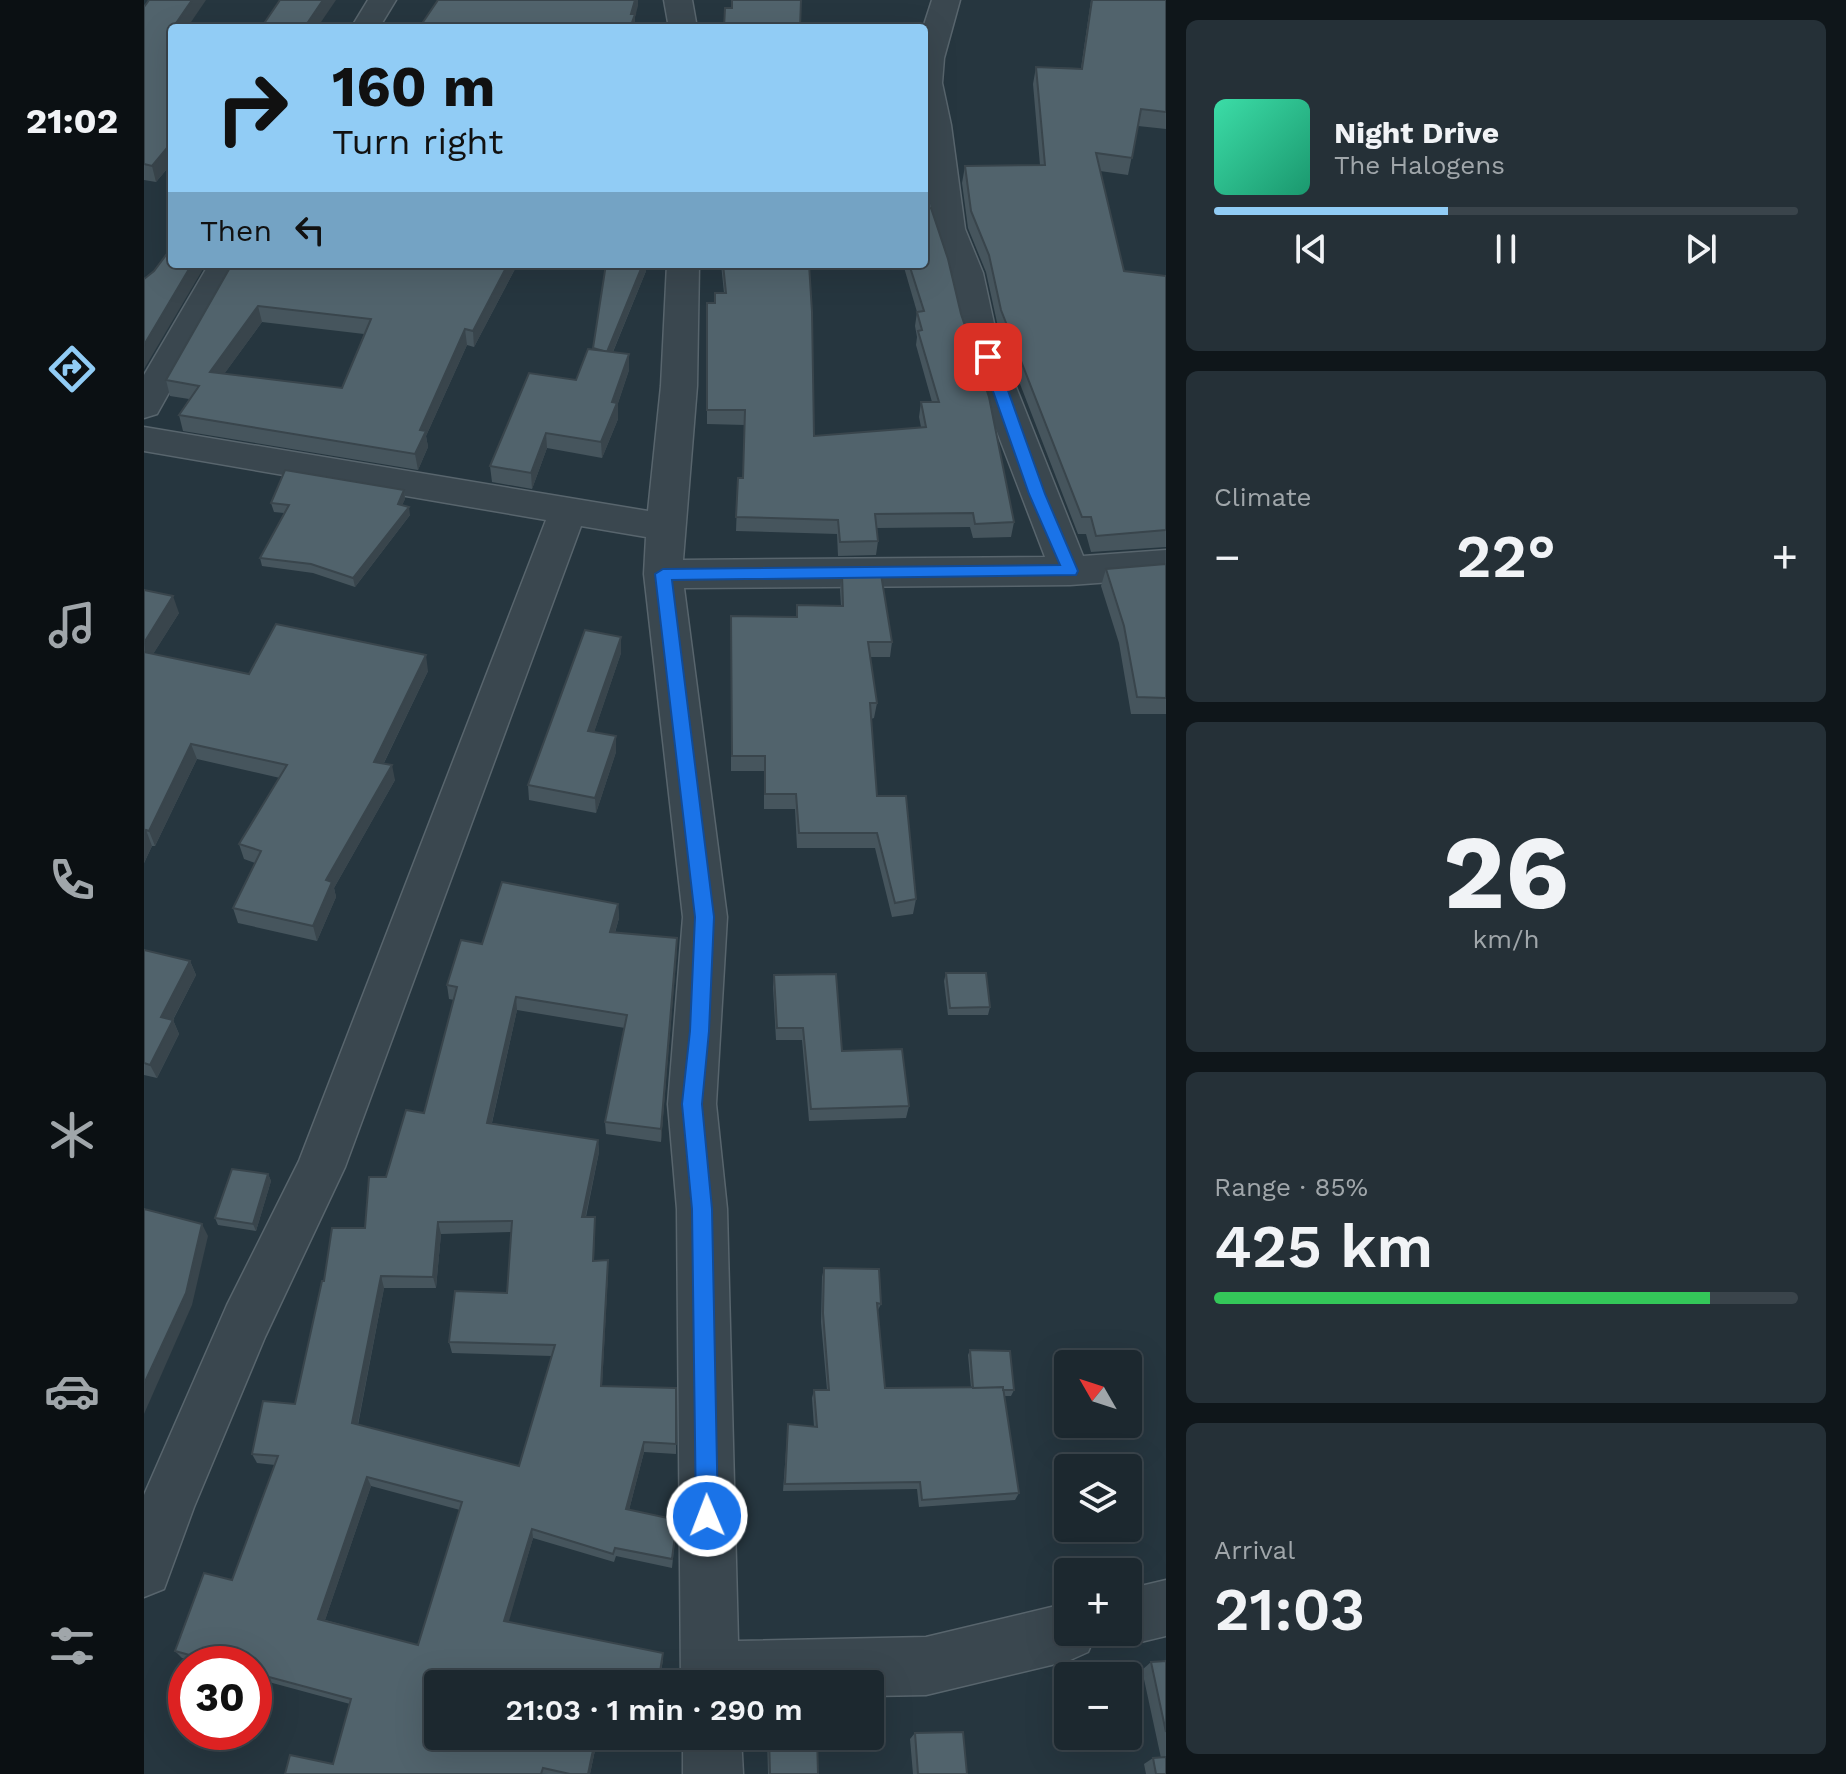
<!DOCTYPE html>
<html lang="en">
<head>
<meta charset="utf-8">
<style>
  :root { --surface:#1c282f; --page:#253037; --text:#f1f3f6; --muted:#a0a6aa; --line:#3a444b; --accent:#91ccf5 }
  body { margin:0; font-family:"Work Sans",sans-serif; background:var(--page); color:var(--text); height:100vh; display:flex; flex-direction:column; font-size:30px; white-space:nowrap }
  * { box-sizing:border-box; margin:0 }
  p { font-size:26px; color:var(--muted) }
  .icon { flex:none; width:44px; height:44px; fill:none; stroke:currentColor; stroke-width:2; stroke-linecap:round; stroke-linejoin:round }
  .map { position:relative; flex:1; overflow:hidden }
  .panel { display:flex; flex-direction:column; gap:20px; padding:20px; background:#0f161a; width:680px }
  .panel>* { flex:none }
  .top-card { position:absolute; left:24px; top:24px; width:760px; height:244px; border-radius:8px; box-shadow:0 8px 32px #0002,0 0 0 2px var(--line); background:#91ccf5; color:#111; overflow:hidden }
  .needle { width:52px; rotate:309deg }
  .buttons { position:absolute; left:910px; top:1350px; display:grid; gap:16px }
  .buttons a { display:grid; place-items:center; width:88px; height:88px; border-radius:8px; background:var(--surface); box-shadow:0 8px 32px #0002,0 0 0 2px var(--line); font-size:40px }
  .speed { position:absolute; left:24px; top:1646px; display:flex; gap:16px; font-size:40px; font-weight:700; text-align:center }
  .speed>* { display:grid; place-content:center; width:104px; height:104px; border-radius:50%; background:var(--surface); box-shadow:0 8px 32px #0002,0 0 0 2px var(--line); line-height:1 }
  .speed .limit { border:12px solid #d22; background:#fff; color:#111 }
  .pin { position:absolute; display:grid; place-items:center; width:68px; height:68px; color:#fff; margin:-34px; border-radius:16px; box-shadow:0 4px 12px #0006 }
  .me { position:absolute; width:88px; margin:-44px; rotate:359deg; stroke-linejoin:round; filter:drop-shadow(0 0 6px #0008) }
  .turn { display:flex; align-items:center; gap:28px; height:168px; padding:0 32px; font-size:36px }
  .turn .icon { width:104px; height:104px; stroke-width:2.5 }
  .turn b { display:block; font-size:56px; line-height:68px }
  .then { display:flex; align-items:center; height:76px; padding:0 32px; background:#0003; gap:16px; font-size:30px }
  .big { font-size:60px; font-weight:600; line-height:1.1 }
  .panel .tile { flex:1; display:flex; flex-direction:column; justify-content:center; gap:12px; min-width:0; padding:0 28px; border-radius:12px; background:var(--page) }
  .panel .dial { align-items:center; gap:0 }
  .dial b { font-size:104px; line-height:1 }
  .song { display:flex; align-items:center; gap:24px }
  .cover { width:96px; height:96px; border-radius:12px; background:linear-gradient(135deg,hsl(160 70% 55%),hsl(160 70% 35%)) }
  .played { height:8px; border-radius:4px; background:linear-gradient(90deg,var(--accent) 40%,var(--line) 40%) }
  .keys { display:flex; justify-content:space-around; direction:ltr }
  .heat { display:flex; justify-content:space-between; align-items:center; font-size:44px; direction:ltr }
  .charge { height:12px; border-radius:6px; background:linear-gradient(90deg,#34c759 85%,var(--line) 0) }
  .trip { position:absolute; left:280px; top:1670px; width:460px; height:80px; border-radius:8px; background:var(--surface); box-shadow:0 8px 32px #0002,0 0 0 2px var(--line); font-weight:600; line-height:80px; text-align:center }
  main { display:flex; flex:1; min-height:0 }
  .tabs { display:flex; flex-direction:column; width:144px; justify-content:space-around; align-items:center; background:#0b1013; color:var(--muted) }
  .tabs .icon { width:56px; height:56px }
  .tabs .selected { color:var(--accent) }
  .tabs b { font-size:36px; color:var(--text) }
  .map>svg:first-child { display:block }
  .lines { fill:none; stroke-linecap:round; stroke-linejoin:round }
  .minor-casing { stroke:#58656d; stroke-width:3 }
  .minor { fill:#3a474f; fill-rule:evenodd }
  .wall { fill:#46555d; fill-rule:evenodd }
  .shaded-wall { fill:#39454c }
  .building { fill:#51636c; stroke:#39454c; stroke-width:2; fill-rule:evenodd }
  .route { fill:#1a73e8; stroke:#114b97; stroke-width:2 }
</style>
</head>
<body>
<main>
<nav class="tabs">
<b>21:02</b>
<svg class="icon selected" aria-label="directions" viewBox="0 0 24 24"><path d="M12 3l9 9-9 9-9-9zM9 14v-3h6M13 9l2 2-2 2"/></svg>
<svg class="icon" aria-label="music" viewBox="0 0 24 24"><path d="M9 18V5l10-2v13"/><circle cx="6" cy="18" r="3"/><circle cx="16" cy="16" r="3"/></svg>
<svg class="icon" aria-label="phone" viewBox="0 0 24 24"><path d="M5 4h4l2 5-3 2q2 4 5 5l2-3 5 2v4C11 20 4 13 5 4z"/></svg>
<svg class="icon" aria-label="climate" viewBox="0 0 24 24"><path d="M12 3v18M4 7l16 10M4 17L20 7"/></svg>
<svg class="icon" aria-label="car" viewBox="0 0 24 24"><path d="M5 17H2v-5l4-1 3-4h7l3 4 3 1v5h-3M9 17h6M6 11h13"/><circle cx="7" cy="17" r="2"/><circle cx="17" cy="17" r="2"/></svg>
<svg class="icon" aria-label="filters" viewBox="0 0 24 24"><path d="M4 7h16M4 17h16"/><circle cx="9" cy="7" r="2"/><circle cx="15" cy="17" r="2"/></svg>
</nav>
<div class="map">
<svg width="1022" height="1774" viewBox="0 0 1022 1774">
  <rect width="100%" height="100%" fill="#26363f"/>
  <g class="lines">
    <g class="minor-casing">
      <g id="minor">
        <polygon points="224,0 252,0 235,28 207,28"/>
        <polygon points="520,0 548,0 553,28 525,28"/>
        <polygon points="788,0 816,0 800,58 798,83 807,125 821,229 839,273 851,328 872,387 939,556 1022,550 1022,578 926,585 540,588 583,917 572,1104 583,1209 594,1641 782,1637 924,1603 924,1632 953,1632 944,1652 924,1661 782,1695 726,1696 726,1684 537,1684 533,1209 524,1104 539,917 500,574 502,537 437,526 201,1167 121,1337 50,1507 20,1589 0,1597 0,1495 83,1305 155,1161 402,520 0,451 0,427 504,511 517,386 523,264 555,264 553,386 539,560 901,557 836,387 817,328 805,273 789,229 780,153 779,28"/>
        <polygon points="65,264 97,264 13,414 0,418 0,375"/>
        <polygon points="1022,1580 1022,1636 984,1645 964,1637 962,1632 984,1632 984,1589"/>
        <polygon points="539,1736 597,1736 599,1774 539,1774"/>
      </g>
    </g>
    <use href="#minor" class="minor"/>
  </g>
  <g class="wall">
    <polygon points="947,0 1022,0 1022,129 994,126 984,175 956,171 980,271 1022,276 1022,547 947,552 942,534 934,534 854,327 842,272 824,228 818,183 821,166 896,165 889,84 892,67 937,68"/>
    <polygon points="0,7 28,28 28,163 12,182 0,180"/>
    <path d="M88,264L371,269L330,347L323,345L282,436L284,447L274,470L39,431L35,415L45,399L26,396L22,380ZM118,322L220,334L198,388L80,374Z"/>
    <polygon points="462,264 502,271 469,352 485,370 474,403 474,419 458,458 403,448 388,489 348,482 346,466 432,380 449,349"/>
    <polygon points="577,264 665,264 670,436 777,427 775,417 777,402 788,402 772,345 773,337 771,326 773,312 759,264 780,264 817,314 870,522 867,537 829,538 826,527 733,528 734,541 732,555 694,556 693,534 592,531 594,478 599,478 601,425 563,424 563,303 571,303 580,293"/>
    <polygon points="260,490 261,499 258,505 266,515 211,587 169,573 118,566 116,558 140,513 130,512 127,503"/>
    <polygon points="1022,564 1022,714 987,714 975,643 957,586 962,569"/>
    <polygon points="698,574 748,642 746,657 726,657 733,703 730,718 727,719 733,796 772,899 769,914 748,917 731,848 653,848 651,809 620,809 620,771 587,771 587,616 652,617 653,605 697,606 696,590"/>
    <polygon points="0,590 35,613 9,654 105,674 284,671 240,763 251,780 190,888 192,897 173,941 94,923 89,908 111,863 100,859 95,844 136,778 53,759 11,846 8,846 0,863"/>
    <polygon points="477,637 477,653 450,732 472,736 472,752 452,813 385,800 384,785"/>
    <path d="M474,904L475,918L471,933L533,938L517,1142L462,1134L461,1122L481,1028L373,1010L348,1123L454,1140L455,1152L442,1217H451L450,1261L464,1272L458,1386L532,1388V1454L500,1452L485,1510L533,1520L528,1568L472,1556L470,1562L389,1538L364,1622L519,1660L515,1684H294V1736H454L446,1774H404L189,1764L206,1704L110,1678V1664H60L38,1658L31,1651L88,1580L131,1465L113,1463L108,1454L151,1404L180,1281L221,1228L242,1177L280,1113L310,1000L305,999L303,985L338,944ZM367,1232L363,1293L305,1342L308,1353L408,1356L375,1466L214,1425L240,1288H292L297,1234ZM227,1486L316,1510L274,1645L181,1620Z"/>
    <polygon points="0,950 46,961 52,975 29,1020 35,1034 13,1078 0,1075"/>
    <polygon points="802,973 846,1007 844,1015 804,1015 800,981"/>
    <polygon points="630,975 698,1051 765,1106 762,1118 665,1121 658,1040 632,1040 629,987"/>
    <polygon points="124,1174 127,1181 112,1231 74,1225 71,1218"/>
    <polygon points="680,1268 737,1304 733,1312 741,1388 827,1388 824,1355 826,1350 870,1390 867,1396 860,1396 875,1493 871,1500 775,1507 773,1489 639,1491 644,1424 670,1427 668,1398 670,1390 683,1390 677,1322 678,1277"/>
    <polygon points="1022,1661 1022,1774 1002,1774 1000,1764 1009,1758 1017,1758 998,1670 1007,1662"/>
    <polygon points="771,1733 823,1774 769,1774 766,1739"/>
    <polygon points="623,1736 673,1736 674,1774 624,1774"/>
  </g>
  <g class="shaded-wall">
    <polygon points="48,0 62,0 43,28 28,28"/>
    <polygon points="179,0 192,0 173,28 160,28"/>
    <polygon points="491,0 494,0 494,6 491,17 491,28 486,28 487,14"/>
    <polygon points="28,142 28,163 12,182 8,166"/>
    <polygon points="48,264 62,264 0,369 0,345"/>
    <polygon points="364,264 372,264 371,269 330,347 329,331"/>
    <polygon points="499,264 503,264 502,271 463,366 463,352"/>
    <polygon points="114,306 118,322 70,388 66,372"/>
    <polygon points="321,329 323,345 282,436 284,447 274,470 271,454 276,430"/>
    <polygon points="485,354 485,370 474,403 474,419 458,458 457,442 468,402"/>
    <polygon points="402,433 403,448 388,489 387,473"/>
    <polygon points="260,490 261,499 255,512 254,504"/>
    <polygon points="265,507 266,515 211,587 209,578"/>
    <polygon points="29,596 35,613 1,667 0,643"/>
    <polygon points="477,637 477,653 445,747 444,731"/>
    <polygon points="282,655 284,671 233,777 230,762"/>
    <polygon points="472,736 472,752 452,813 451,798"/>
    <polygon points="47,744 53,759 11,846 5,831"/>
    <polygon points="248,765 251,780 190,888 192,897 173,941 169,926 182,880"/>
    <polygon points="2,830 8,846 0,863 0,834"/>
    <polygon points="474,904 475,918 467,946 466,932"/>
    <polygon points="533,938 533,952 517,1142 517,1129"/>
    <polygon points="46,961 52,975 23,1031 17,1017"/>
    <polygon points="372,997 373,1010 345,1135 343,1123"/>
    <polygon points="29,1020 35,1034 13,1078 6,1065"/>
    <polygon points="454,1140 455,1152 439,1228 438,1217"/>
    <polygon points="124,1174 127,1181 112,1231 109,1224"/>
    <polygon points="294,1222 297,1234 292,1288 289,1277"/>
    <polygon points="58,1224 64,1236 48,1305 0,1414 0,1384"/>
    <polygon points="464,1260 464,1272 457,1397 457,1386"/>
    <polygon points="237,1276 240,1288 212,1433 208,1423"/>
    <polygon points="500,1442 500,1452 483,1518 482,1509"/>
    <polygon points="223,1477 227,1486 179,1626 174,1619"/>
    <polygon points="388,1529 389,1538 363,1628 360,1621"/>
    <polygon points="452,1736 454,1736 446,1774 444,1774"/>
  </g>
  <g class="building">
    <polygon points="5,0 48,0 24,35 28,36 28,142 8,166 0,164 0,7"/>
    <polygon points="136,0 179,0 160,28 117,28"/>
    <polygon points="294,0 491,0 487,14 491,14 486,28 275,28"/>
    <polygon points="588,0 657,0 656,28 580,28 581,8 588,8"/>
    <polygon points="948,0 1022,0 1022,112 997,109 988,158 952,153 980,271 1022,276 1022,530 952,536 947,517 938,517 857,310 845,255 827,211 821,166 901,165 892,67 938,69"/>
    <polygon points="787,208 804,259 817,314 845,397 870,522 831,524 829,513 731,514 734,541 696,542 694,520 592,517 594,478 599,478 601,410 563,410 563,303 571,303 571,293 582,293 579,264 665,264 668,312 670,436 782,427 777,402 795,402 774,331 778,330 773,312 780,311 765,264 780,264 780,209"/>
    <polygon points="28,247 28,264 48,264 0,345 0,279 10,271"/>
    <path d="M88,264H364L329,331L321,329L276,430L282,431L271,454L35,415L55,386L22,380ZM114,306L227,319L198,388L66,372Z"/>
    <polygon points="462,264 499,264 463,352 449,348"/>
    <polygon points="444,349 485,354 468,402 473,403 457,442 402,433 387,473 346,466 385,373 432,380"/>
    <polygon points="141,470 260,490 254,504 265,507 209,578 167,564 116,558 145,505 127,503"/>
    <polygon points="1022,564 1022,698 993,697 980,626 962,569"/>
    <polygon points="698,574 737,574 748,642 724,642 733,703 726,703 733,796 762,796 772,899 751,903 733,833 655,833 652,794 621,794 621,756 588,756 587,616 653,617 653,605 699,606"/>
    <polygon points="0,590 29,596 0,643"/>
    <polygon points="132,624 282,655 230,762 248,765 182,880 188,882 169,926 89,908 117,851 95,844 143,765 47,744 5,831 2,830 0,834 0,652 105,674"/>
    <polygon points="441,630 477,637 444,731 472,736 451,798 384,785"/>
    <path d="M358,882L474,904L466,932L533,938L517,1129L461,1122L483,1015L372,997L343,1123L454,1140L438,1217H451L449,1261L464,1260L457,1386L532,1388V1444L500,1442L482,1509L533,1520L528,1559L471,1548L469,1554L388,1529L360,1621L519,1653L514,1684H482L463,1680L462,1684H294V1736H452L444,1774H426L399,1768L397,1774H141L146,1755L189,1764L207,1699L110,1673V1664H78L31,1651L60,1573L88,1580L134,1456L108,1454L119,1401L151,1404L178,1281H180L188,1228H221L225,1177H242L262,1110L280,1113L313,987L303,985L317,940L338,944ZM368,1221L363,1293L311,1291L305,1342L411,1345L375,1466L208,1423L237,1276L289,1277L294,1222ZM223,1477L318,1502L274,1645L174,1619Z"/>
    <polygon points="0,950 46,961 17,1017 29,1020 6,1065 0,1063"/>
    <polygon points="802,973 842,973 846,1007 806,1008"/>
    <polygon points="692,974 698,1051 758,1049 765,1106 667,1109 659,1028 633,1028 630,975"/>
    <polygon points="88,1169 124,1174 109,1224 71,1218"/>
    <polygon points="0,1209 58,1224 42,1293 0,1384"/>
    <polygon points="680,1268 735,1269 737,1304 733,1303 741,1388 859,1387 875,1493 778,1500 776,1482 641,1484 644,1424 673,1427 670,1390 685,1390 679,1313"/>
    <polygon points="826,1350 866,1351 870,1390 859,1390 859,1387 829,1388"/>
    <polygon points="1022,1661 1022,1732 1007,1662"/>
    <polygon points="819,1732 823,1774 774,1774 771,1733"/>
    <polygon points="625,1736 673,1736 674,1774 626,1774"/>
    <polygon points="1022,1757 1022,1774 1012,1774 1009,1758"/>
  </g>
  <polygon class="route" points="844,352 852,357 901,494 934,571 932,575 528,580 570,917 565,1031 558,1104 568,1209 574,1516 571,1524 563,1528 555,1524 552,1516 548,1209 538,1104 546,1031 551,917 511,574 519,569 916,565 885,494 837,357"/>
</svg>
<div class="buttons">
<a><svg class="needle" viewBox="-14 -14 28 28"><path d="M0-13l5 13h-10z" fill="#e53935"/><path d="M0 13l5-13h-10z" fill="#a0a6aa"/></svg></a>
<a><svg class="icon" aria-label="layers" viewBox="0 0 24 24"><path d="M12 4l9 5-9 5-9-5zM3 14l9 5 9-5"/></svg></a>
<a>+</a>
<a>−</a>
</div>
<div class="speed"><div class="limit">30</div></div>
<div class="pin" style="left:844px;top:357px;background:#d93025"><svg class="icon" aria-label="arrive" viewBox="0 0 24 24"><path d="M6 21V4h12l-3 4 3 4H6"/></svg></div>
<svg class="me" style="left:563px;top:1516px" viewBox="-20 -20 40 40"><circle r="17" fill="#1a73e8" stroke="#fff" stroke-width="3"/><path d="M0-11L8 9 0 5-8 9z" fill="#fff"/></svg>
<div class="trip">21:03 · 1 min · 290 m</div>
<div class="top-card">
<div class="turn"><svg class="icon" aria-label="right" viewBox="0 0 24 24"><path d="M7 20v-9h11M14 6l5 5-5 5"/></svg><div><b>160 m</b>Turn right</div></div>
<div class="then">Then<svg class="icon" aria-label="left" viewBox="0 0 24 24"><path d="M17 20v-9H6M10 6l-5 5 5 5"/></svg></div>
</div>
</div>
<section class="panel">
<div class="tile">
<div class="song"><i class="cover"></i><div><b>Night Drive</b><p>The Halogens</p></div></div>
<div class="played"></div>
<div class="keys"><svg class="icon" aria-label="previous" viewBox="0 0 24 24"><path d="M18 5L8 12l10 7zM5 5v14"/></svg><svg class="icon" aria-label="pause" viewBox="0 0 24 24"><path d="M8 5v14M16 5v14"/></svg><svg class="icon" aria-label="next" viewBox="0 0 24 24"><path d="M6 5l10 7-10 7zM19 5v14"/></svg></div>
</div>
<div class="tile"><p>Climate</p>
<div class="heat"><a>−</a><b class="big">22°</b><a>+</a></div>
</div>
<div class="tile dial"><b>26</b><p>km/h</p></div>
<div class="tile"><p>Range · 85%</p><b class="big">425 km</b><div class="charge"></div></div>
<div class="tile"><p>Arrival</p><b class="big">21:03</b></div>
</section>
</main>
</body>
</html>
